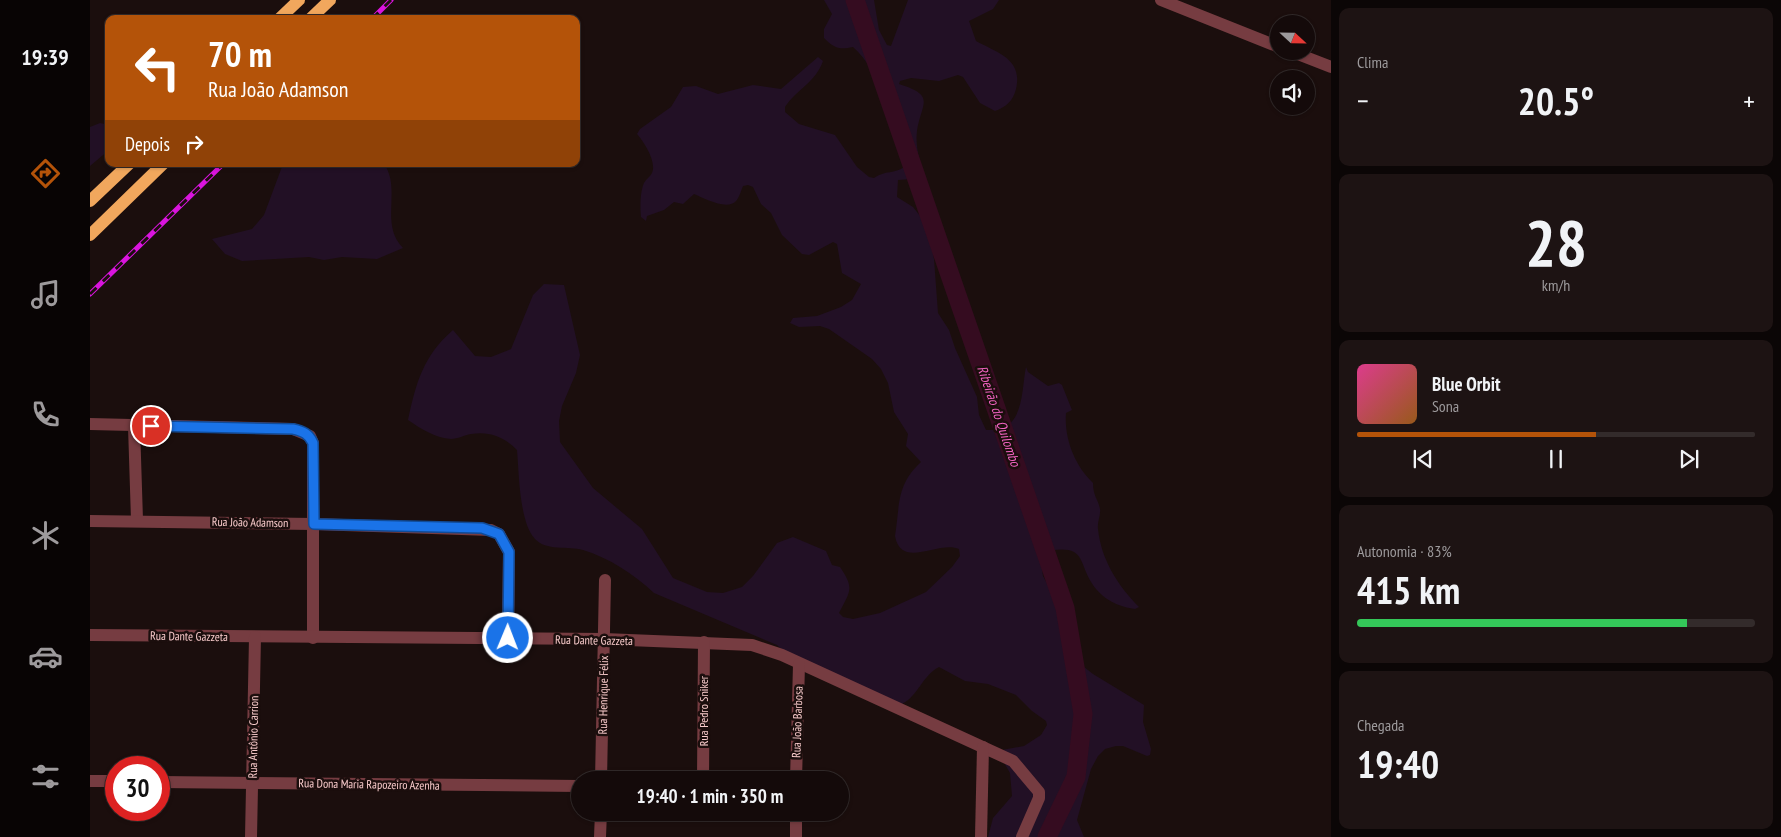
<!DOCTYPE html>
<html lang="pt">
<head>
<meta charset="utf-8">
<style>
  :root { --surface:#140a0a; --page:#1d1313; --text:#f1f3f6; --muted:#9d9a9c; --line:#332b2b; --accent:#b45309 }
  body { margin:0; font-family:"PT Sans Narrow",sans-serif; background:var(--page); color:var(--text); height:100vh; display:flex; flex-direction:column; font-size:19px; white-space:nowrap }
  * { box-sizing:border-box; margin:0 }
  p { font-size:16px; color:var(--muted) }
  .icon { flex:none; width:28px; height:28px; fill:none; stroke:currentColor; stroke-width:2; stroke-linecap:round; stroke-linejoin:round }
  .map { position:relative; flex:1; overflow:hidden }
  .drawer { display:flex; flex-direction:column; gap:8px; padding:8px; background:#0b0606; width:450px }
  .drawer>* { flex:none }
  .banner { position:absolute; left:15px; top:15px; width:475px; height:152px; border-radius:10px; box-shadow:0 1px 4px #0004,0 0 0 1px var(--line); background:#b45309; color:#fff; overflow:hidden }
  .needle { width:32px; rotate:112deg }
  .buttons { position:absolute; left:1180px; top:15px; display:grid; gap:10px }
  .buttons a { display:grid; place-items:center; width:45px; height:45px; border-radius:50%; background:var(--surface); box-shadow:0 1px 4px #0004,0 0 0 1px var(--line); font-size:25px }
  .speed { position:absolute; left:15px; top:756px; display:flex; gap:10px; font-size:25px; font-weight:700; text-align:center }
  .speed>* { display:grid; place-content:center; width:65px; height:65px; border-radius:50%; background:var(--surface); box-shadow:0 1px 4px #0004,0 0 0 1px var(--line); line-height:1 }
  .speed .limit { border:8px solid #d22; background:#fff; color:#111 }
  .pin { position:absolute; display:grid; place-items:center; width:42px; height:42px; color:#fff; margin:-21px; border:2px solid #fff; border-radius:50%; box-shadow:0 1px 5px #0007 }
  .me { position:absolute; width:55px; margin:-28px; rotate:1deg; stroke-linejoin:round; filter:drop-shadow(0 0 4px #0008) }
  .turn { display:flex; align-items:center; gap:18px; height:105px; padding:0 20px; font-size:22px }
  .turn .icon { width:65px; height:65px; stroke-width:2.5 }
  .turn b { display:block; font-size:35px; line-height:42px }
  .then { display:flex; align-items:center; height:48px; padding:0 20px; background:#0003; gap:10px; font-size:19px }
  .big { font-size:38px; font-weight:700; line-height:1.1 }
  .drawer .tile { flex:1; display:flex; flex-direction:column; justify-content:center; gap:8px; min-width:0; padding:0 18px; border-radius:10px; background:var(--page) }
  .drawer .dial { align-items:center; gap:0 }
  .dial b { font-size:65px; line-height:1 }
  .song { display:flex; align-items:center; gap:15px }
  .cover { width:60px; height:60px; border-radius:8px; background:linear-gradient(135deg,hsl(330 70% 55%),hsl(30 70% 35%)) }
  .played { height:5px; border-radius:2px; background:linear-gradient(90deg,var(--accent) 60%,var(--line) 60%) }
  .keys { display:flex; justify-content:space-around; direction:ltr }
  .heat { display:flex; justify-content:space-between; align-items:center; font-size:28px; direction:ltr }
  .charge { height:8px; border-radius:4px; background:linear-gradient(90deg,#34c759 83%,var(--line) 0) }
  .trip { position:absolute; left:481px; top:771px; width:278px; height:50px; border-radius:25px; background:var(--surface); box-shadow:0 1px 4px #0004,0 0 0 1px var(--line); font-weight:700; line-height:50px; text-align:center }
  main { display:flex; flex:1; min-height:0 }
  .tabs { display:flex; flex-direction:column; width:90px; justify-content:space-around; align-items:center; background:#080404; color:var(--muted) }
  .tabs .icon { width:35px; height:35px }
  .tabs .active { color:var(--accent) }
  .tabs b { font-size:22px; color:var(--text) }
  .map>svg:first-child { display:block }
  .green { fill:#221025 }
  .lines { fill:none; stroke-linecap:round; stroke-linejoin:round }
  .river { stroke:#350c20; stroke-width:19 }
  .minor { stroke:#763c41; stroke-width:12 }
  .major { stroke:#f1a75d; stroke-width:12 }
  .rail-casing { stroke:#da14de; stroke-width:5 }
  .rail { stroke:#1b0e0d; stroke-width:3; stroke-dasharray:9; stroke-linecap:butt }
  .route-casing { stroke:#114b97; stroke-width:12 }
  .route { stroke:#1a73e8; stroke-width:9 }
  .labels { text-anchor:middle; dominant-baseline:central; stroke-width:5; stroke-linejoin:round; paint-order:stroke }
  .street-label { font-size:12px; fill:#facccc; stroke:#1b0e0d }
  .water-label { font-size:14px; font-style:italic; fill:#f163c1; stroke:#1b0e0d }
</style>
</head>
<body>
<main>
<nav class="tabs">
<b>19:39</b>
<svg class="icon active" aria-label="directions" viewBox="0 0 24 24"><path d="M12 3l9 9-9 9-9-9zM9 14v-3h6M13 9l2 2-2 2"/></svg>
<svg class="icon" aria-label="music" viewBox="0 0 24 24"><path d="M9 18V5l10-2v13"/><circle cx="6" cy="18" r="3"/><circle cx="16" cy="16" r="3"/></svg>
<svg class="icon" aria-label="phone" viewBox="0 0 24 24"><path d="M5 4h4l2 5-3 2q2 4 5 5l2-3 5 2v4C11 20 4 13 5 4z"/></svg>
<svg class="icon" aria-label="climate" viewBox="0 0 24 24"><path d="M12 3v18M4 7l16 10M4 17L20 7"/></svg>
<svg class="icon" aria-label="car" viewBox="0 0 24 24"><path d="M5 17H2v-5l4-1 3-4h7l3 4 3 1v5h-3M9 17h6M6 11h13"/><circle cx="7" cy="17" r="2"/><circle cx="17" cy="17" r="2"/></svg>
<svg class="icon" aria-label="filters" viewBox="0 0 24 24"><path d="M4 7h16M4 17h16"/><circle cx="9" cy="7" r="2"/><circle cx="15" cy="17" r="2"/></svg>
</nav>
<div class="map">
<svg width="1241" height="837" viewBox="0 0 1241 837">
  <rect width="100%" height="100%" fill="#1b0e0d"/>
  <g class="green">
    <path d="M734,0H784L789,30L797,45L801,46L818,0H909L903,9L879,21L886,41C908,53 933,59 926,89C923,101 916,107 905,111L890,103L873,77L868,75L849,81L821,78L810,81L809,84C847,96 831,103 827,131C825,146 830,164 835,178L808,180L807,197L823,207L834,221L840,237L844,259L848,313L859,330L865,348L887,397L889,415L896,430C901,430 907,430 912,428C934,421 932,385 936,367L938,372L958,386L969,383L972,385L982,410L976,413C974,439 985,466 1003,483C1003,496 1008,499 1010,509C1011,515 1007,522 1008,529C1011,559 1028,586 1049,607L1045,609C1022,606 1005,594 996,572C993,565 991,556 984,552C974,547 960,551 950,553L953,576L974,615L976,653L1003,674L1054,705L1053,722L1061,749L1060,755L1057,756L1033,746H1026L1015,749L1008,756L1001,769L987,820L994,837H898L903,818L922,796L920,773L912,759V750L934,746L951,735L957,725L956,721L942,711L926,695L898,684L875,681L849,667C832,676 828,696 812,704L706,663L687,645L564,593C544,574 519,558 493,550C478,546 456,551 445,539C429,522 429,472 427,450C414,437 400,431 381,434C374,435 368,439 361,439C346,438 331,429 318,420C326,383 333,356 363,330L385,356L401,357L421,349L443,295L454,284L474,285L490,355L486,373L472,406L469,421L470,442L503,488L552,529L583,578L617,592L633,593L652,587L663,576L687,543L703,537L736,551L742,565L750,567C765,589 760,591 749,613L753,617L763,619L790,613L836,592L862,567L870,556L869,549C849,540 811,570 805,536C810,505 806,485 831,462L816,446L818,434L804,412L798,383L791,369L782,359L739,329L730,326L709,327L700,323L703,318L727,316L751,307L762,300L771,284L752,273L747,244L743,242L719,255L712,254L692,235L681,213L671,204L663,187L658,185L653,186C651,191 649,198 646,201C637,211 614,198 604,194L593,204L584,202L574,210L557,216L556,221L551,217C550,207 550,192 554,183C556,179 560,177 562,173C567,162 554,142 547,134L550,129L581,107L593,87L606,86L628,94L663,85L691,89L728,57L733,61C726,82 706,90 695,107V112L709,124L745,135L767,167L779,177L784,178C795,170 805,174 814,167C811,130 791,72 763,47C749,50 744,48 734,38V29L742,14Z"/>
    <polygon points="10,123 19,125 19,150 0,166 0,127"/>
    <path d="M193,164H294C312,189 289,224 313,248L287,259L252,257L234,260L219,257L152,261L135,254L122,239L162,229L174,215Z"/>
  </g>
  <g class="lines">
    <polyline class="river" points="765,0 975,608 993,714 986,777 957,837"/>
    <g class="minor">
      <polyline points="1071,0 1189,47"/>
      <polyline points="1200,51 1241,67"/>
      <polyline points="0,424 203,429 220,436 223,443 223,638"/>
      <polyline points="44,426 47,520"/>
      <polyline points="0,521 224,524 401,530 409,534 419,552 418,638"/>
      <polyline points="0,635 514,639 662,645 692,655 923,761 949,792 949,798 932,837"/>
      <polyline points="511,780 515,580"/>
      <polyline points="613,780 614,642"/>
      <polyline points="706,780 709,664"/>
      <polyline points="0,781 26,781"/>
      <polyline points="69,782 490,786"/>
      <polyline points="706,812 706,837"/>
      <polyline points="161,837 165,637"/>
      <polyline points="510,837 511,812"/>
      <polyline points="891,837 893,747"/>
    </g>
    <g class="major">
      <polyline points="189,19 209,0"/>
      <polyline points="220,19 240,0"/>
      <polyline points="0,201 39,164"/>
      <polyline points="0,235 73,164"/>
    </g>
    <g class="rail-casing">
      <g id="rail">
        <polyline points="282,19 301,0"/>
        <polyline points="0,294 133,164"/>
      </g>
    </g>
    <use href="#rail" class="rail"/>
  </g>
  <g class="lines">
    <g class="route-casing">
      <path id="route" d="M61,426L203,429C213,431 219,434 223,443L224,524L392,528L409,534L419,552L418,638"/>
    </g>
    <use href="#route" class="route"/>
  </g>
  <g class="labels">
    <g class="street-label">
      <text transform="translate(160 522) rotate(1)">Rua João Adamson</text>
      <text transform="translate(99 636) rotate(1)">Rua Dante Gazzeta</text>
      <text transform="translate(504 640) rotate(1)">Rua Dante Gazzeta</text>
      <text transform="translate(513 695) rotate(-89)">Rua Henrique Félix</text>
      <text transform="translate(613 711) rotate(-90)">Rua Pedro Sniker</text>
      <text transform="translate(707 722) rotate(-88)">Rua João Barbosa</text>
      <text transform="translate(163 737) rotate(-89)">Rua Antônio Carrion</text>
      <text transform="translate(279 784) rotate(1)">Rua Dona Maria Rapozeiro Azenha</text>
    </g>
    <g class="water-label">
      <text transform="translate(909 416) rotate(71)">Ribeirão do Quilombo</text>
    </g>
  </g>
</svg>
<div class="buttons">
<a><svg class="needle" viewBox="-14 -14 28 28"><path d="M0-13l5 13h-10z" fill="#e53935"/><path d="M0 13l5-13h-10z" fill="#9d9a9c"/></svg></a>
<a><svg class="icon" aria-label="sound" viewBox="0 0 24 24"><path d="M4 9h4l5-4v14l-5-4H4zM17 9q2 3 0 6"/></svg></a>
</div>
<div class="speed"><div class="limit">30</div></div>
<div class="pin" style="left:61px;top:426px;background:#d93025"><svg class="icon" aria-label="arrive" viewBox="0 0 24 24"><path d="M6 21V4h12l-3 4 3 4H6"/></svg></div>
<svg class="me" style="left:418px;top:638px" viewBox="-20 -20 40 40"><circle r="17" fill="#1a73e8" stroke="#fff" stroke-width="3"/><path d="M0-11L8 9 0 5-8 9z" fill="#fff"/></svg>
<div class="trip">19:40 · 1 min · 350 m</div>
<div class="banner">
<div class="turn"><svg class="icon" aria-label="left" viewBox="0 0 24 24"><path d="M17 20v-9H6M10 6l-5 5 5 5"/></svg><div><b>70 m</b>Rua João Adamson</div></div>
<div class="then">Depois<svg class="icon" aria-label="right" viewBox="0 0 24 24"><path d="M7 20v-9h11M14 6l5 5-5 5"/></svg></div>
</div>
</div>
<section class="drawer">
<div class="tile"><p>Clima</p>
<div class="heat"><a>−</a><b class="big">20.5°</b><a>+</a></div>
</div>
<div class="tile dial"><b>28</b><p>km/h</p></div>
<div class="tile">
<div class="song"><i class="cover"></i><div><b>Blue Orbit</b><p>Sona</p></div></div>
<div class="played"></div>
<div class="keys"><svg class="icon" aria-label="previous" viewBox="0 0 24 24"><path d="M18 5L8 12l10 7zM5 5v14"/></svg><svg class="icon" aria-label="pause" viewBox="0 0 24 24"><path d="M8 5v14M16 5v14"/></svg><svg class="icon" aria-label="next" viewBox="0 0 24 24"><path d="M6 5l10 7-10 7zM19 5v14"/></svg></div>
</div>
<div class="tile"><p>Autonomia · 83%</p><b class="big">415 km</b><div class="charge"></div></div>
<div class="tile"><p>Chegada</p><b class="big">19:40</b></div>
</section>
</main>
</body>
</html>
